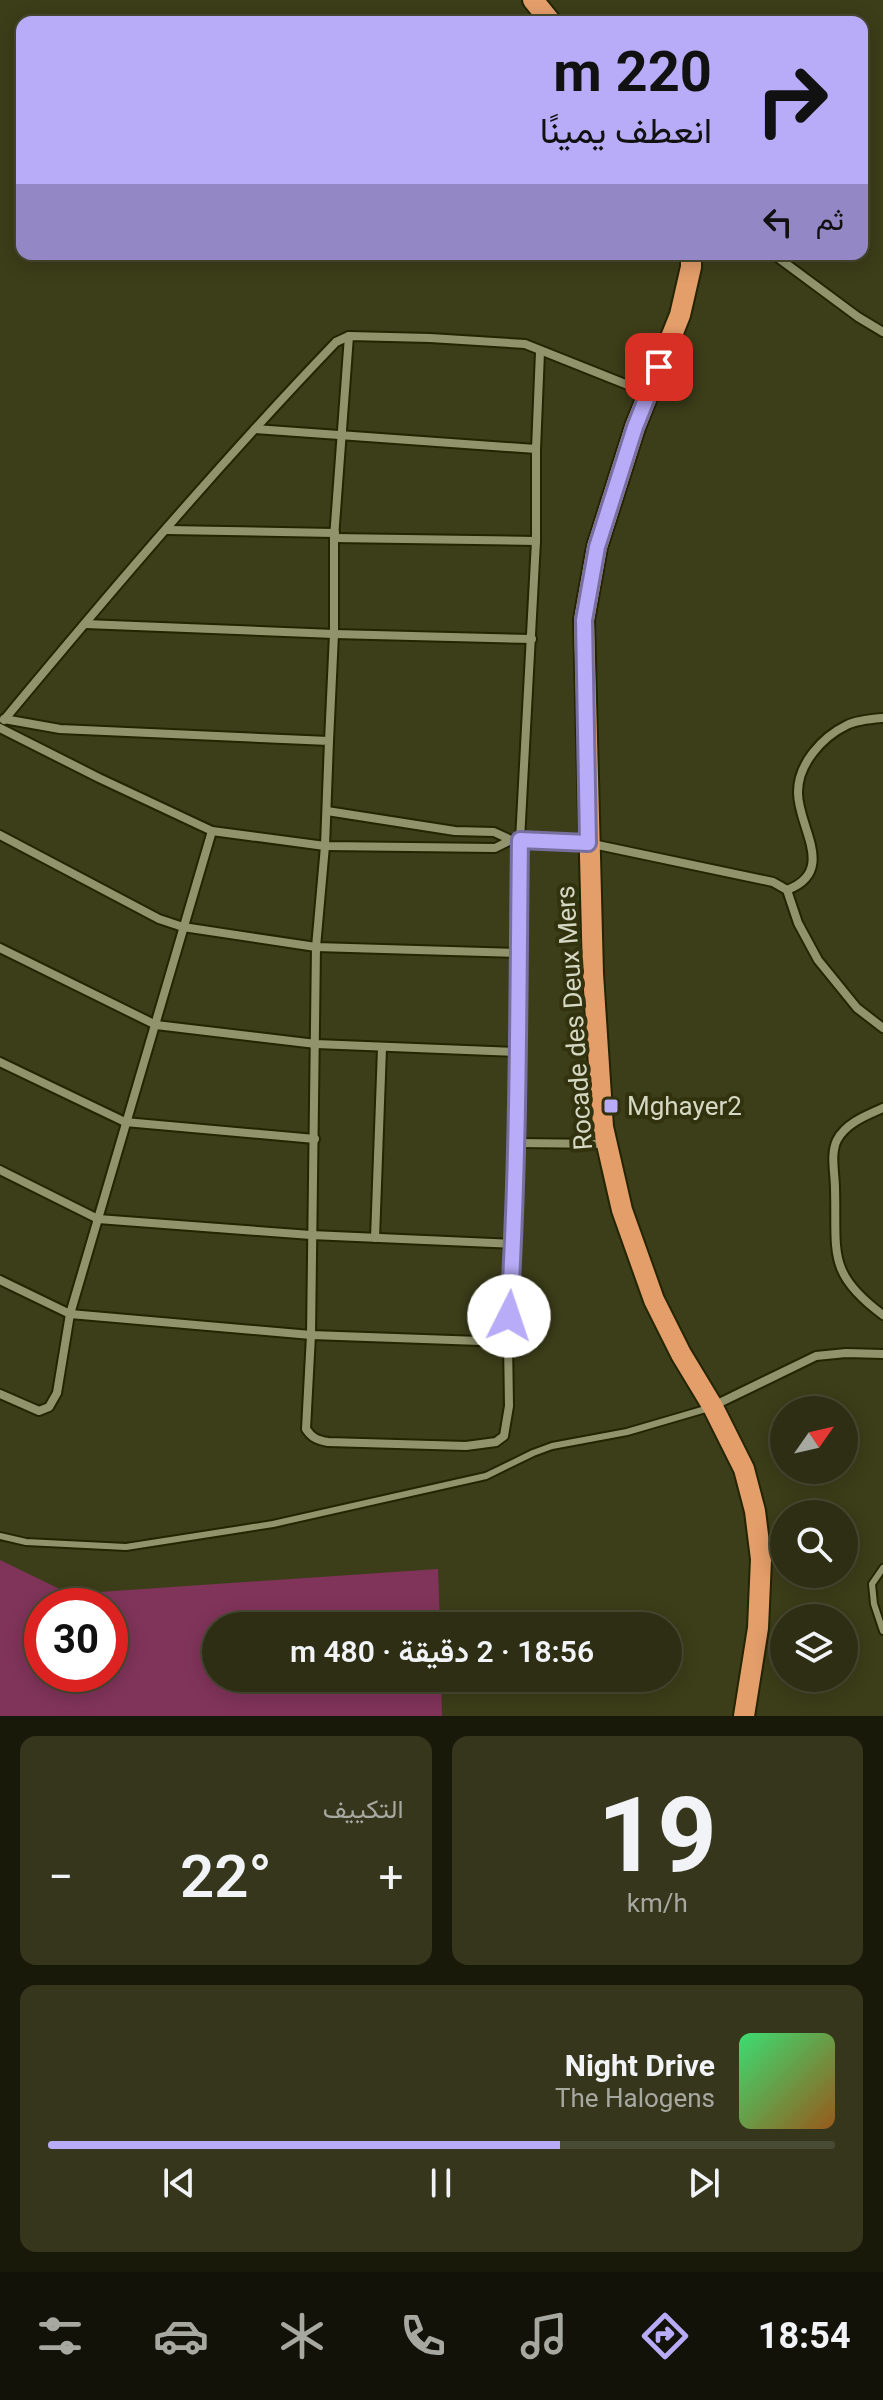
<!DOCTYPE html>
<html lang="ar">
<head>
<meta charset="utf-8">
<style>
  :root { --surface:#2d2e13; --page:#35361c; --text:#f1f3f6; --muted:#a7a8a0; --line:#484a33; --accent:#b8abf7 }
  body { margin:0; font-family:Roboto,Vazirmatn,sans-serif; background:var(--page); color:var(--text); direction:rtl; height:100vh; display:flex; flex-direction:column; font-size:30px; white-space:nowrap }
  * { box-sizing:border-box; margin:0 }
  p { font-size:26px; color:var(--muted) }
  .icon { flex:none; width:44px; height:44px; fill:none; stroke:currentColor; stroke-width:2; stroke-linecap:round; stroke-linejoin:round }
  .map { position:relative; height:1716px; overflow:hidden; direction:ltr }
  .drawer { display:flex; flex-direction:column; gap:20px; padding:20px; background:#19190a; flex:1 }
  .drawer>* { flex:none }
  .hud { position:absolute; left:16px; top:16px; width:852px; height:244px; border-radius:16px; box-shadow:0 4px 20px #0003,0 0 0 2px var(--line); direction:rtl; background:#b8abf7; color:#111; overflow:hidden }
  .needle { width:52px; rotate:56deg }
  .tools { position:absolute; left:770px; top:1396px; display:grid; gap:16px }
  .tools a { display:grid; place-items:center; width:88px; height:88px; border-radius:50%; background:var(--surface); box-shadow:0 4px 20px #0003,0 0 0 2px var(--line); font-size:40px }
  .speed { position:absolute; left:24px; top:1588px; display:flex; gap:16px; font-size:40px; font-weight:700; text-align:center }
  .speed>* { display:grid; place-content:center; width:104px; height:104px; border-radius:50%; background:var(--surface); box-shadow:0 4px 20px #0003,0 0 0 2px var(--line); line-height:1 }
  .speed .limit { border:12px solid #d22; background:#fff; color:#111 }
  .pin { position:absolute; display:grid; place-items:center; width:68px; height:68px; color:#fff; margin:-34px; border-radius:16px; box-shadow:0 4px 12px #0006 }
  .me { position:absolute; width:88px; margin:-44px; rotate:4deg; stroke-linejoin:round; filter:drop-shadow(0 0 6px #0008) }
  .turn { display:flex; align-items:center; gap:28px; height:168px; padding:0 24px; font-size:36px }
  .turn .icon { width:104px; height:104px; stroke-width:2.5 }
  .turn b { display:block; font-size:56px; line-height:68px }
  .then { display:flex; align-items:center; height:76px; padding:0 24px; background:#0003; gap:16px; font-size:30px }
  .big { font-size:60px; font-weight:600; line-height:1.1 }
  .drawer .card { flex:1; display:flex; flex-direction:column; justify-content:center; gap:12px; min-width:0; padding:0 28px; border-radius:16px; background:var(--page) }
  .drawer .dial { align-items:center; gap:0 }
  .dial b { font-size:104px; line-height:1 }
  .song { display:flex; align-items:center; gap:24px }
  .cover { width:96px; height:96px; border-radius:12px; background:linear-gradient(135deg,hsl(140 70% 55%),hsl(30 70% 35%)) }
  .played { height:8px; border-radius:4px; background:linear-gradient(90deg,var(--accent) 65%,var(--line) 65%) }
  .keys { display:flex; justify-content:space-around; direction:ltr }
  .heat { display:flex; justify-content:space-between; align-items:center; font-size:44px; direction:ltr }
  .drawer .tiles { flex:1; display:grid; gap:20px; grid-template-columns:1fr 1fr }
  .card:last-child { grid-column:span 2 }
  .trip { position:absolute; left:202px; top:1612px; width:480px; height:80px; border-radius:40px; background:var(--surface); box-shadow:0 4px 20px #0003,0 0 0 2px var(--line); font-weight:600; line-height:80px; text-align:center; direction:rtl }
  .dock { display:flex; height:128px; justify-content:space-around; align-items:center; background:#121208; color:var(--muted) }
  .dock .icon { width:56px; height:56px }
  .dock .current { color:var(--accent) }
  .dock b { font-size:36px; color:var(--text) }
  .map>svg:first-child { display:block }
  .green { fill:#80345a; fill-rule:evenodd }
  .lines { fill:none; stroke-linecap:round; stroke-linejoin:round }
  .service-casing { stroke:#232400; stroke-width:10 }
  .minor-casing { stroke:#232400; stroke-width:12 }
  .trunk-casing { stroke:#232400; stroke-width:24 }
  .service { stroke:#90936c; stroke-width:6 }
  .minor { stroke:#90936c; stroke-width:8 }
  .trunk { stroke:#e49e6a; stroke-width:20 }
  .route-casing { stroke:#786fa1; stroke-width:20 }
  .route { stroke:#b8abf7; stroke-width:14 }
  .poi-dot { fill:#b8abf7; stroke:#32330e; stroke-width:3 }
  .labels { text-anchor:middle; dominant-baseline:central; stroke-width:8; stroke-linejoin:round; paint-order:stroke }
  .street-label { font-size:26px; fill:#d5d8c3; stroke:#32330e }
  .poi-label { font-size:26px; fill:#d5d8c3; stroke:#32330e; text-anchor:start }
</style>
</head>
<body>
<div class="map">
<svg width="883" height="1716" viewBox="0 0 883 1716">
  <rect width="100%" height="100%" fill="#3c3e19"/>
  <path class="green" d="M0,1560L70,1594L438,1569L440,1626H216V1678H441L442,1716H0ZM42,1606H110V1674H42Z"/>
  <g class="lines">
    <g class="service-casing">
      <g id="service">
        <polyline points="0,1536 26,1542 126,1547 273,1524 486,1476 533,1453 552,1446 627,1432 709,1408"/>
        <polyline points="883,1568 872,1584 874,1604 883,1631"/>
      </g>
    </g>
    <g class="minor-casing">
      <g id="minor">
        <polyline points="773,254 858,317 883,332"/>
        <polyline points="255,429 536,449"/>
        <polyline points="167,530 335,533"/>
        <polyline points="334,538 536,541"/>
        <polyline points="85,624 334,634 532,639"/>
        <path d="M4,719L60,729L329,741L325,846L316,947L311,1335L306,1429C312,1438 317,1440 328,1442L466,1446L496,1442L504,1436L509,1406L508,1342L514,1244L518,1143L516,1052L520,840L536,541V449L540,352"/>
        <path d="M4,720C111,591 220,463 336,342L349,336L430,338L525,344L648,393"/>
        <polyline points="0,728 99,778 212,831 325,846 495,848 511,840 520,840 588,843 773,882 787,890 798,923 818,960 857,1008 883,1028"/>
        <polyline points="329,741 334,634 334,538 349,336"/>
        <polyline points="327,811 455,831 494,832 511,840"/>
        <polyline points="0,835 159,919 183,927 316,947 519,953"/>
        <path d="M787,890C838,871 797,826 798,792C798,764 822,737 847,725C857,720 871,719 883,718"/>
        <polyline points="0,948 156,1025 316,1044 516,1052"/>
        <polyline points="0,1062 125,1122 315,1139"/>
        <path d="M883,1108C867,1115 846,1123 837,1140C830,1154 835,1173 835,1189C837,1252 826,1273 883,1315"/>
        <polyline points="518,1143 605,1144"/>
        <polyline points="0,1170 98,1219 311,1235 514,1244"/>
        <polyline points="375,1238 382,1048"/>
        <polyline points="0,1280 70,1314 311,1335 508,1342"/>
        <polyline points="0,1394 39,1411 49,1407 57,1393 70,1314 212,831"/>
        <polyline points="713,1406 816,1356 846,1353 883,1354"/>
      </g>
    </g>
    <g class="trunk-casing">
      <g id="trunk">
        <polyline points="533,0 551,22"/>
        <polyline points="691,254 691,267 680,315 635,427 597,547 584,620 593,974 603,1127 622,1210 654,1300 681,1354 713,1407 744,1469 755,1511 761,1559 758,1628 744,1716"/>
      </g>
    </g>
    <use href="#service" class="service"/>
    <use href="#minor" class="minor"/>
    <use href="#trunk" class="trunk"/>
  </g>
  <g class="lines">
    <g class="route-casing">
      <path id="route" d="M509,1316C519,1157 518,999 520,840L588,843L584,620L597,547L635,427L659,367"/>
    </g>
    <use href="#route" class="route"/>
  </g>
  <rect class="poi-dot" x="603" y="1098" width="16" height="16" rx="4"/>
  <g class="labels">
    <g class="street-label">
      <text transform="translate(574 1018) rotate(-94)">Rocade des Deux Mers</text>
    </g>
    <g class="poi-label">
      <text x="627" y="1106">Mghayer2</text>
    </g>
  </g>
</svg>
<div class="tools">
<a><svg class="needle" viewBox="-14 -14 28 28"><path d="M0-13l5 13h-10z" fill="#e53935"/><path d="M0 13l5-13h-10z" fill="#a7a8a0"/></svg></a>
<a><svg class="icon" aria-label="search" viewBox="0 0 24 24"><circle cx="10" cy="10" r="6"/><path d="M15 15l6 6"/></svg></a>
<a><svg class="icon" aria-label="layers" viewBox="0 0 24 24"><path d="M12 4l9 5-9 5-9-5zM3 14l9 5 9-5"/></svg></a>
</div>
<div class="speed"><div class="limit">30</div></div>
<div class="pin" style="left:659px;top:367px;background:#d93025"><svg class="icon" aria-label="arrive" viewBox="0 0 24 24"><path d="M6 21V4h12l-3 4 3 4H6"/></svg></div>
<svg class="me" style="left:509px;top:1316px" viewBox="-20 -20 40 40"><circle r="19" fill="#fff"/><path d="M0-13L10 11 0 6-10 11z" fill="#b8abf7"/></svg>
<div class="trip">18:56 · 2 دقيقة · 480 m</div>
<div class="hud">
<div class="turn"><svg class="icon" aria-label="right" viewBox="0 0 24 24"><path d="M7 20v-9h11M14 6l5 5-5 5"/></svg><div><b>220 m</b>انعطف يمينًا</div></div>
<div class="then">ثم<svg class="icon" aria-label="left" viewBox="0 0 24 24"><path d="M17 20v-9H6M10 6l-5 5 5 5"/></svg></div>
</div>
</div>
<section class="drawer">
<div class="tiles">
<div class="card dial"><b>19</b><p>km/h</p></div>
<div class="card"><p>التكييف</p>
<div class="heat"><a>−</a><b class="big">22°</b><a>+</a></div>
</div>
<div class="card">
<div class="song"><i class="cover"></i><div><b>Night Drive</b><p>The Halogens</p></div></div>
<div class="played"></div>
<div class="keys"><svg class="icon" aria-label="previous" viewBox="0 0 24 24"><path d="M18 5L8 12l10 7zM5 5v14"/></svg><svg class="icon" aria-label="pause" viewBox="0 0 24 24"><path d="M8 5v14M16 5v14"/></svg><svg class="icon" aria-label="next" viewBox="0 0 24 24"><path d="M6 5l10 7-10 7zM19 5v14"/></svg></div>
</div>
</div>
</section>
<nav class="dock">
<b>18:54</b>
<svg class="icon current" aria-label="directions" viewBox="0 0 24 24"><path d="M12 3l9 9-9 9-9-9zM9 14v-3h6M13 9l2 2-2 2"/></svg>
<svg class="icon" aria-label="music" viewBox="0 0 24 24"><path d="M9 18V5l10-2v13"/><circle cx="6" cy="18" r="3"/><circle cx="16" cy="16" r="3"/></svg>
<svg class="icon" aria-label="phone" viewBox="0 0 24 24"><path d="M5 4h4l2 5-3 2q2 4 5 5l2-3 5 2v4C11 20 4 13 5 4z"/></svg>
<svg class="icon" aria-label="climate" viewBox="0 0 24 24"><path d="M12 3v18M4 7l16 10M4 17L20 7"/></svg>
<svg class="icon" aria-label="car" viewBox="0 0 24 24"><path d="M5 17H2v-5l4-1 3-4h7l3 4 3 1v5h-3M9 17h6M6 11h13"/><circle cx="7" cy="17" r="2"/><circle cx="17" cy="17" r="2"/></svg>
<svg class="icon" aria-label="filters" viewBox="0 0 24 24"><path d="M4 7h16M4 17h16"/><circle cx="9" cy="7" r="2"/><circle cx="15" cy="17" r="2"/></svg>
</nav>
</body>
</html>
